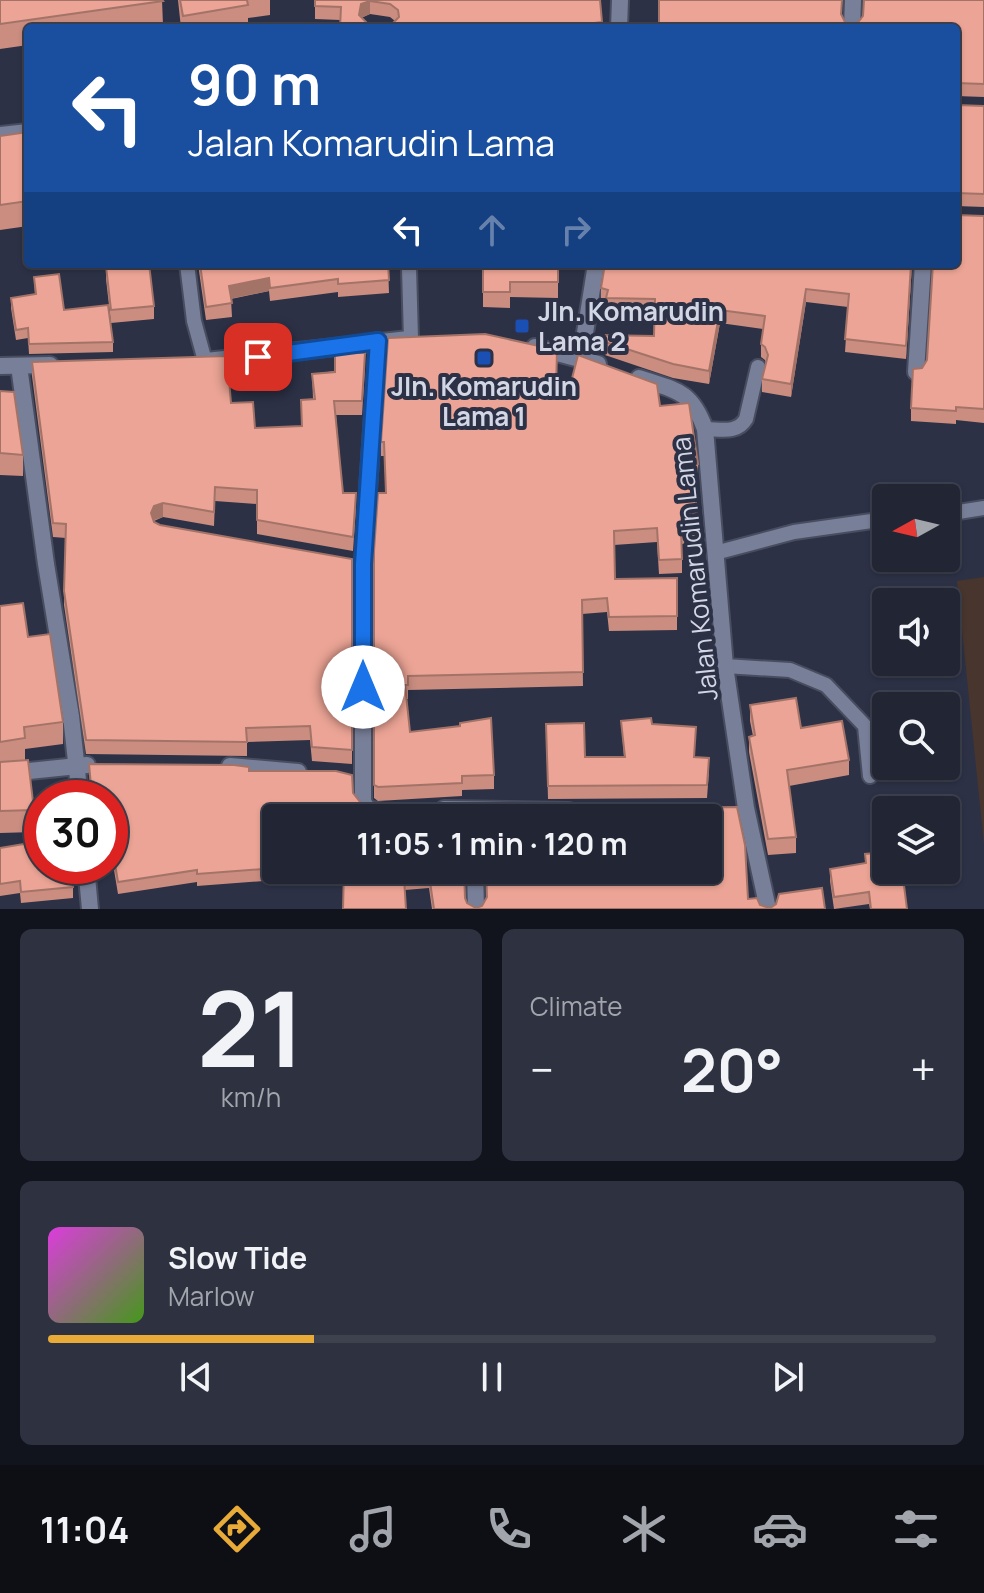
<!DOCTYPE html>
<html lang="en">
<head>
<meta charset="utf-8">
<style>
  :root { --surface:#212534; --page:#2d3140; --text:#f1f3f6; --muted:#a2a5ac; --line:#3e424f; --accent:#e8ab37 }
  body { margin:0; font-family:Manrope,sans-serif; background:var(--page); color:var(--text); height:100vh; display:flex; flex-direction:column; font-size:30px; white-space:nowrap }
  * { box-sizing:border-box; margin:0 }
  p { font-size:26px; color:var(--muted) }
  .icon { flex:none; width:44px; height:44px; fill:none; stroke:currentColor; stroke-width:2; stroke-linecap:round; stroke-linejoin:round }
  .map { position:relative; height:909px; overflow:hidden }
  .details { display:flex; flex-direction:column; gap:20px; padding:20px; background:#12141d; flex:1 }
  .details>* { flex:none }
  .guide { position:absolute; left:24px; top:24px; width:936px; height:244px; border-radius:8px; box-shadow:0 2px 6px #0004,0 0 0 2px var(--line); background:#1a4fa0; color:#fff; overflow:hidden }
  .needle { width:52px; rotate:262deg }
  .buttons { position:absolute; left:872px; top:484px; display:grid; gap:16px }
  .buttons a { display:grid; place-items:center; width:88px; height:88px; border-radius:8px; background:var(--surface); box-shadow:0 2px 6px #0004,0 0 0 2px var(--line); font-size:40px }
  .speed { position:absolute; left:24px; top:780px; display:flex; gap:16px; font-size:40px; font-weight:700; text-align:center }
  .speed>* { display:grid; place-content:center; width:104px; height:104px; border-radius:50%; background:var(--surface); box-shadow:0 2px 6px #0004,0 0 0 2px var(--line); line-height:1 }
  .speed .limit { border:12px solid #d22; background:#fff; color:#111 }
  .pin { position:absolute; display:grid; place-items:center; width:68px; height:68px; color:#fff; margin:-34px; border-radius:16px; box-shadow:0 4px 12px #0006 }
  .me { position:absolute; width:88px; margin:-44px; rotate:0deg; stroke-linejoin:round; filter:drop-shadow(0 0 6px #0008) }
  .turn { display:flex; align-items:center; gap:28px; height:168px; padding:0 32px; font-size:36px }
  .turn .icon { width:104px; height:104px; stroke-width:2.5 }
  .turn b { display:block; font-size:56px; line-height:68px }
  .lanes { display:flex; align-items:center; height:76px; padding:0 32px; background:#0003; justify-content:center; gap:40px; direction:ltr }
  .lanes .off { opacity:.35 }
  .big { font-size:60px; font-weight:700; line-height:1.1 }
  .details .tile { flex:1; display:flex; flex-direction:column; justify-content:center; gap:12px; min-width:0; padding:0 28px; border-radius:12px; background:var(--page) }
  .details .dial { align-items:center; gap:0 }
  .dial b { font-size:104px; line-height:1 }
  .song { display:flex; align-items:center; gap:24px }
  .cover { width:96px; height:96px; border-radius:12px; background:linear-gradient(135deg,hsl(300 70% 55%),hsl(100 70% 35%)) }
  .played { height:8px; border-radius:4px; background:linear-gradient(90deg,var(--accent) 30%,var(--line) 30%) }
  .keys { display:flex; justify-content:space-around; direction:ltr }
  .heat { display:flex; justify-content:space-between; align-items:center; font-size:44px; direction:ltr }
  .details .tiles { flex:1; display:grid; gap:20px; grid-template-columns:1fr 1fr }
  .tile:last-child { grid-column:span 2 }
  .trip { position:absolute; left:262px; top:804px; width:460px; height:80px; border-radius:8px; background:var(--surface); box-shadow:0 2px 6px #0004,0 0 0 2px var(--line); font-weight:700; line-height:80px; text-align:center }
  .tab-bar { display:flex; height:128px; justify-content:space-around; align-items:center; background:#0d0f15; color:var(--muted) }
  .tab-bar .icon { width:56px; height:56px }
  .tab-bar .current { color:var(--accent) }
  .tab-bar b { font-size:36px; color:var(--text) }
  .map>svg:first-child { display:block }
  .commercial { fill:#48352d }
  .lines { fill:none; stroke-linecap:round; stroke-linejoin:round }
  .service-casing { stroke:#494d60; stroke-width:18 }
  .minor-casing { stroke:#494d60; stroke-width:20 }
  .tertiary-casing { stroke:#494d60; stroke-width:20 }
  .service { stroke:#787f98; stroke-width:14 }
  .minor { stroke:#787f98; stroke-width:16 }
  .tertiary { stroke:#787f98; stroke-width:16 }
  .wall { fill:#ca8d80; fill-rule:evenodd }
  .shaded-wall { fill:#a47368 }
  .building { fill:#eba495; stroke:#a47368; stroke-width:2; fill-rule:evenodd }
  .route-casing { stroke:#114b97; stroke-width:20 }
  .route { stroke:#1a73e8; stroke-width:14 }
  .transit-dot { fill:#1a4fb4; stroke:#2c3146; stroke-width:3 }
  .labels { text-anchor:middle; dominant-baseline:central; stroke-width:8; stroke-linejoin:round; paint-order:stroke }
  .poi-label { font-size:26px; font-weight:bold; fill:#d3d7e5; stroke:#2c3146; text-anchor:start }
  .street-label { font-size:26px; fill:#d3d7e5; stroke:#2c3146 }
</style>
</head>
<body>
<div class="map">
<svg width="984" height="909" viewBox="0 0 984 909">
  <rect width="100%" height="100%" fill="#2c3146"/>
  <polygon class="commercial" points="984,577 984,845 957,581"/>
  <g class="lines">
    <g class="service-casing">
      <g id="service">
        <polyline points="0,134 28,131"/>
        <polyline points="187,264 194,321 205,361"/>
        <polyline points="409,268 411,339"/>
        <path d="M705,429C721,429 737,434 746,419L758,367"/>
        <polyline points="946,514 984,508"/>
        <polyline points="715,553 794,532 886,519"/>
        <polyline points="725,666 790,670 826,685 865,726 870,776"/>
      </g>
    </g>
    <g class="minor-casing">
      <g id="minor">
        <polyline points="619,28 620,0"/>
        <polyline points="852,28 853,0"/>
        <polyline points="378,341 363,564 363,801 367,809 385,812"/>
        <polyline points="581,358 596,264"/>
        <polyline points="19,366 46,564 71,716 80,798"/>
        <polyline points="916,372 923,264"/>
        <polyline points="230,766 298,772"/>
        <polyline points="0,774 87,765"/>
        <polyline points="444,809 569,811"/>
        <polyline points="86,866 90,909"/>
        <polyline points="475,870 476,909"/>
      </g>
    </g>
    <g class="tertiary-casing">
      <g id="tertiary">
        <polyline points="535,347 598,364"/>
        <polyline points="206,361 409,339"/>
        <polyline points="0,366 50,365"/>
        <path d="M639,378C675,390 691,390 705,429L725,666L746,808L768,909"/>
      </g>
    </g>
    <use href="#service" class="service"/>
    <use href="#minor" class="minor"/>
    <use href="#tertiary" class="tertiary"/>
  </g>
  <g class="wall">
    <polygon points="0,0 162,0 163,25 144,28 28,28 28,45 0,49"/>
    <polygon points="178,0 270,0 270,15 248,18 248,28 181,28"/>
    <path d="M315,0H600L602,28H340V20L315,19ZM370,14L390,17L395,21L391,25L367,23L361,18Z"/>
    <polygon points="659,0 841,15 846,24 856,25 984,0 984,97 956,96 956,28 659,28"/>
    <polygon points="956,105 984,106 984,207 956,206"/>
    <polygon points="28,132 28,226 0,230 0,136"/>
    <polygon points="984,216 984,423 956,420 956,424 911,421 911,408 922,368 927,360"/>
    <polygon points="198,264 388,264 389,293 338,297 338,292 270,301 269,291 231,299 232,317 206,320"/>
    <polygon points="483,264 558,264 558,298 510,297 510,308 483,307"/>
    <polygon points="912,264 906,359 845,352 848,307 806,302 791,397 762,392 762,379 766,363 765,360 761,357 761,344 763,329 720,323 709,384 673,378 599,353 599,340 654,336 655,312 606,311 606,303 601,301 601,288"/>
    <polygon points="106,266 154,306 154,319 111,323 106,279"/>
    <polygon points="34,277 64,310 113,342 113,352 29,354 28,338 16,340 11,308 11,298 35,295"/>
    <polygon points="32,362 231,403 255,428 302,426 301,400 313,399 312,374 365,367 362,415 336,415 343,493 356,507 353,551 257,534 257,504 215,501 214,526 163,517 154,521 160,525 352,559 352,764 312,761 310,740 247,742 247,756 86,754 64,605 66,538 53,537 32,376"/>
    <polygon points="0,391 23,455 23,476 0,475"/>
    <polygon points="556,393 660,406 698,464 698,477 694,478 698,542 682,544 682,573 659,574 657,542 614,545 615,579 677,578 677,630 609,631 607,612 582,614 583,686 408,690 408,699 407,699 410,732 494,775 494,789 462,790 462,796 378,801 374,798 374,551 386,493 384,456 381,456 381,442"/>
    <polygon points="0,606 28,637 63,722 63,744 25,749 25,760 34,810 34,832 0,833"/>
    <polygon points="750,705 801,728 849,760 849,775 789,786 796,837 796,853 768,855 749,752 749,737 753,736 750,721"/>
    <polygon points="621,721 652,724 695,757 709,771 707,798 548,799 546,724 585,757 624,757"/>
    <polygon points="89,764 249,771 276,818 276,870 464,870 465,898 467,903 476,908 482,906 547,818 547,809 760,905 770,908 825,909 432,909 429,888 405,890 344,875 197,886 197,882 118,894 113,864 110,864 110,798 86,798 90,788"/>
    <polygon points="0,848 42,866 73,887 73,898 21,903 20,893 0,896"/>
    <polygon points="865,854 907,909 870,909 869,904 834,909 830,881 830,869 865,864"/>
  </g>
  <g class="shaded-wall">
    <polygon points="370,1 370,14 361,18 359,15 361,4"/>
    <polygon points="912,264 906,359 906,346"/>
    <polygon points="269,278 269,291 229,299 229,286"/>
    <polygon points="806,289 806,302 791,397 791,384"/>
    <polygon points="720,310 720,323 709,384 709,371"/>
    <polygon points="163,503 163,517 154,520 151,513 154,506"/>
  </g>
  <g class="building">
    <polygon points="0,0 162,0 163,1 0,24"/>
    <polygon points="180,0 247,0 248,5 183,16"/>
    <path d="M315,0H600L602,22L587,24L586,28H340L341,7L315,6ZM370,1L390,4L398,10L399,17L391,25L367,23L359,15L361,4Z"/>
    <polygon points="659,0 842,0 841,14 846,24 856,25 863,16 864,0 984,0 984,84 956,83 956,28 690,28 690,24 659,24"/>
    <polygon points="956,105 984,106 984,194 956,193"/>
    <polygon points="28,132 28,201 0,205 0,136"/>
    <polygon points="956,215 984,216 984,409 956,407 956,411 911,408 913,369 922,368 927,360 933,264 956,264"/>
    <polygon points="127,264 149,264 154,306 111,310 106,266"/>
    <polygon points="200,264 388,264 389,280 338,284 338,279 270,288 269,278 229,286 232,303 206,307"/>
    <polygon points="483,264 558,264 558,282 510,282 510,292 483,292"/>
    <polygon points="605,264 911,264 906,346 845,339 849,294 806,289 791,384 762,379 768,355 765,347 761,344 765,316 720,310 709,371 673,364 599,340 600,335 654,336 655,299 606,298 608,290 601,288"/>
    <polygon points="59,274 64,310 108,305 113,342 29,344 28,328 16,330 11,298 36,294 34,277"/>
    <polygon points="485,334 557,350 556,392 568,394 578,355 657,384 660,406 689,403 698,464 693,464 698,528 681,530 682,559 659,560 657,528 614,531 615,579 677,578 677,616 609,617 607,598 582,600 583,672 408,676 408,685 405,685 410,732 460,726 460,723 491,718 494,775 462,776 462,783 378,787 374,785 374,551 378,493 386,493 384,442 381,442 388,338"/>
    <polygon points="335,353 365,353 362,401 334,401 343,493 356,493 353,537 257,520 257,490 215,487 214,512 163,503 154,506 151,513 154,522 160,525 352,559 352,750 312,747 310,726 246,728 247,742 86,740 64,591 66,524 53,523 32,362 227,356 231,403 253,402 255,428 302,426 301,400 315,399 312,374 335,372"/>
    <polygon points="0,391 14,392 23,455 0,453"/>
    <polygon points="23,603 28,637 50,634 63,722 24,727 25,738 0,742 0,606"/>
    <polygon points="796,698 801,728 842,721 849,760 787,770 796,837 768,839 749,737 755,735 750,705"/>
    <polygon points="651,718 652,724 696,727 694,757 709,758 707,785 548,786 546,724 584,723 585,757 625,757 621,721"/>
    <polygon points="28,760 34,810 0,811 0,762"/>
    <polygon points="89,764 234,765 249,767 249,771 336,771 352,775 353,793 364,807 378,811 464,806 466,818 276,818 276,868 197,874 197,870 118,882 113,852 110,852 110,798 90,798 90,795 86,795 91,785"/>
    <polygon points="737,807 745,845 748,899 757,898 760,905 770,908 776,904 779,894 822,888 825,909 434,909 429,875 404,878 406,909 343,909 344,870 464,870 465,898 467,903 476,908 482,906 487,897 486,870 708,870 708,818 497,818 548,817 547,809"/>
    <polygon points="42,841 42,866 71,866 73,887 21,892 20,881 0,884 0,848"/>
    <polygon points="886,852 886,870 902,870 907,909 871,909 869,892 834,897 830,869 866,863 865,854"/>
  </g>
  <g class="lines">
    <g class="route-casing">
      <polyline id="route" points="258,357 378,341 363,564 363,687"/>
    </g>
    <use href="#route" class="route"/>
  </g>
  <g class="transit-dot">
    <rect x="514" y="318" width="16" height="16" rx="4"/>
    <rect x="476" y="350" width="16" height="16" rx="4"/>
  </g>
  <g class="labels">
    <g class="poi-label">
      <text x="538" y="311">Jln. Komarudin<tspan x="538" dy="30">Lama 2</tspan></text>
      <text x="484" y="386" text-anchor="middle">Jln. Komarudin<tspan x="484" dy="30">Lama 1</tspan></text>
    </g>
    <g class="street-label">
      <text transform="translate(694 569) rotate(-96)">Jalan Komarudin Lama</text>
    </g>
  </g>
</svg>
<div class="buttons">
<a><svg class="needle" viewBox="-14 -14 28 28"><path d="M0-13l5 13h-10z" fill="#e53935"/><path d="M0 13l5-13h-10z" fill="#a2a5ac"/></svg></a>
<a><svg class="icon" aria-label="sound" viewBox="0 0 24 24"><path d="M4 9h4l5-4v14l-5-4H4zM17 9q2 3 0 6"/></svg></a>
<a><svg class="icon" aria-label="search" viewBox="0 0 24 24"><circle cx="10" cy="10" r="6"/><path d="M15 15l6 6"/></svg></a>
<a><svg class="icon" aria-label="layers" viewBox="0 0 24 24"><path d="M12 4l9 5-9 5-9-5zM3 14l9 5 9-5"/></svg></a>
</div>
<div class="speed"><div class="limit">30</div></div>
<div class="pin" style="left:258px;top:357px;background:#d93025"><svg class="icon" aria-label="arrive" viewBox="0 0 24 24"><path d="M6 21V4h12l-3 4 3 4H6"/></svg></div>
<svg class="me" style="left:363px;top:687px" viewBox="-20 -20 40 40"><circle r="19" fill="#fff"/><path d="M0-13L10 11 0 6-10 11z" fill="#1a73e8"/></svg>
<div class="trip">11:05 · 1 min · 120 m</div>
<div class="guide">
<div class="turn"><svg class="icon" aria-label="left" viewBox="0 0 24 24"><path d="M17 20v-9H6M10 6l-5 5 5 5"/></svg><div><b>90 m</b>Jalan Komarudin Lama</div></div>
<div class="lanes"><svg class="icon" aria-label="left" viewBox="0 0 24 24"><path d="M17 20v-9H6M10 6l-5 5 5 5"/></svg><svg class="icon off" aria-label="ahead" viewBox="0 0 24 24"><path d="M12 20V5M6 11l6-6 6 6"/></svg><svg class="icon off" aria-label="right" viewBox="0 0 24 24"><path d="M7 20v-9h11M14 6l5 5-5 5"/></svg></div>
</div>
</div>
<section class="details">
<div class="tiles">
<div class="tile dial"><b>21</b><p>km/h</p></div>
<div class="tile"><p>Climate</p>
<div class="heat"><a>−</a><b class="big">20°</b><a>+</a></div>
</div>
<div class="tile">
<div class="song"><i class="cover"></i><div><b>Slow Tide</b><p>Marlow</p></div></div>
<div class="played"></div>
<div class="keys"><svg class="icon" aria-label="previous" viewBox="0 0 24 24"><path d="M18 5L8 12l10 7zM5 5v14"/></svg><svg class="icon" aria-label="pause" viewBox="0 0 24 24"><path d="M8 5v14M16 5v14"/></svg><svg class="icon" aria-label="next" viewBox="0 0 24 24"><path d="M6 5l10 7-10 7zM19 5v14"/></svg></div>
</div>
</div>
</section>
<nav class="tab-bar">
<b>11:04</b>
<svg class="icon current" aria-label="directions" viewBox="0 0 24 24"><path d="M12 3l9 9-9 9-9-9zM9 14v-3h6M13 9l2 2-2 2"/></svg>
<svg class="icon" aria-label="music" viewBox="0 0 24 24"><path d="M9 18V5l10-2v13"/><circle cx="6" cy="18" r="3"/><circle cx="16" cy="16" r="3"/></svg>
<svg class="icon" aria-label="phone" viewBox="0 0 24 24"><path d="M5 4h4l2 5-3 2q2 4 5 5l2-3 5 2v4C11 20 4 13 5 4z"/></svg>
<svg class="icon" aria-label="climate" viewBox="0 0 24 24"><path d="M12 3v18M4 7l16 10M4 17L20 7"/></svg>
<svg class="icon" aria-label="car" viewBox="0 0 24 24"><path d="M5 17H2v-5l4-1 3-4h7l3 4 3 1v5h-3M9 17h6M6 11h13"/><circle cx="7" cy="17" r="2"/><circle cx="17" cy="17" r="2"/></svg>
<svg class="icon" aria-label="filters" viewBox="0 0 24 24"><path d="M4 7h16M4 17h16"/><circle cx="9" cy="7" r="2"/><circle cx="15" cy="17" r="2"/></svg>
</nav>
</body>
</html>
